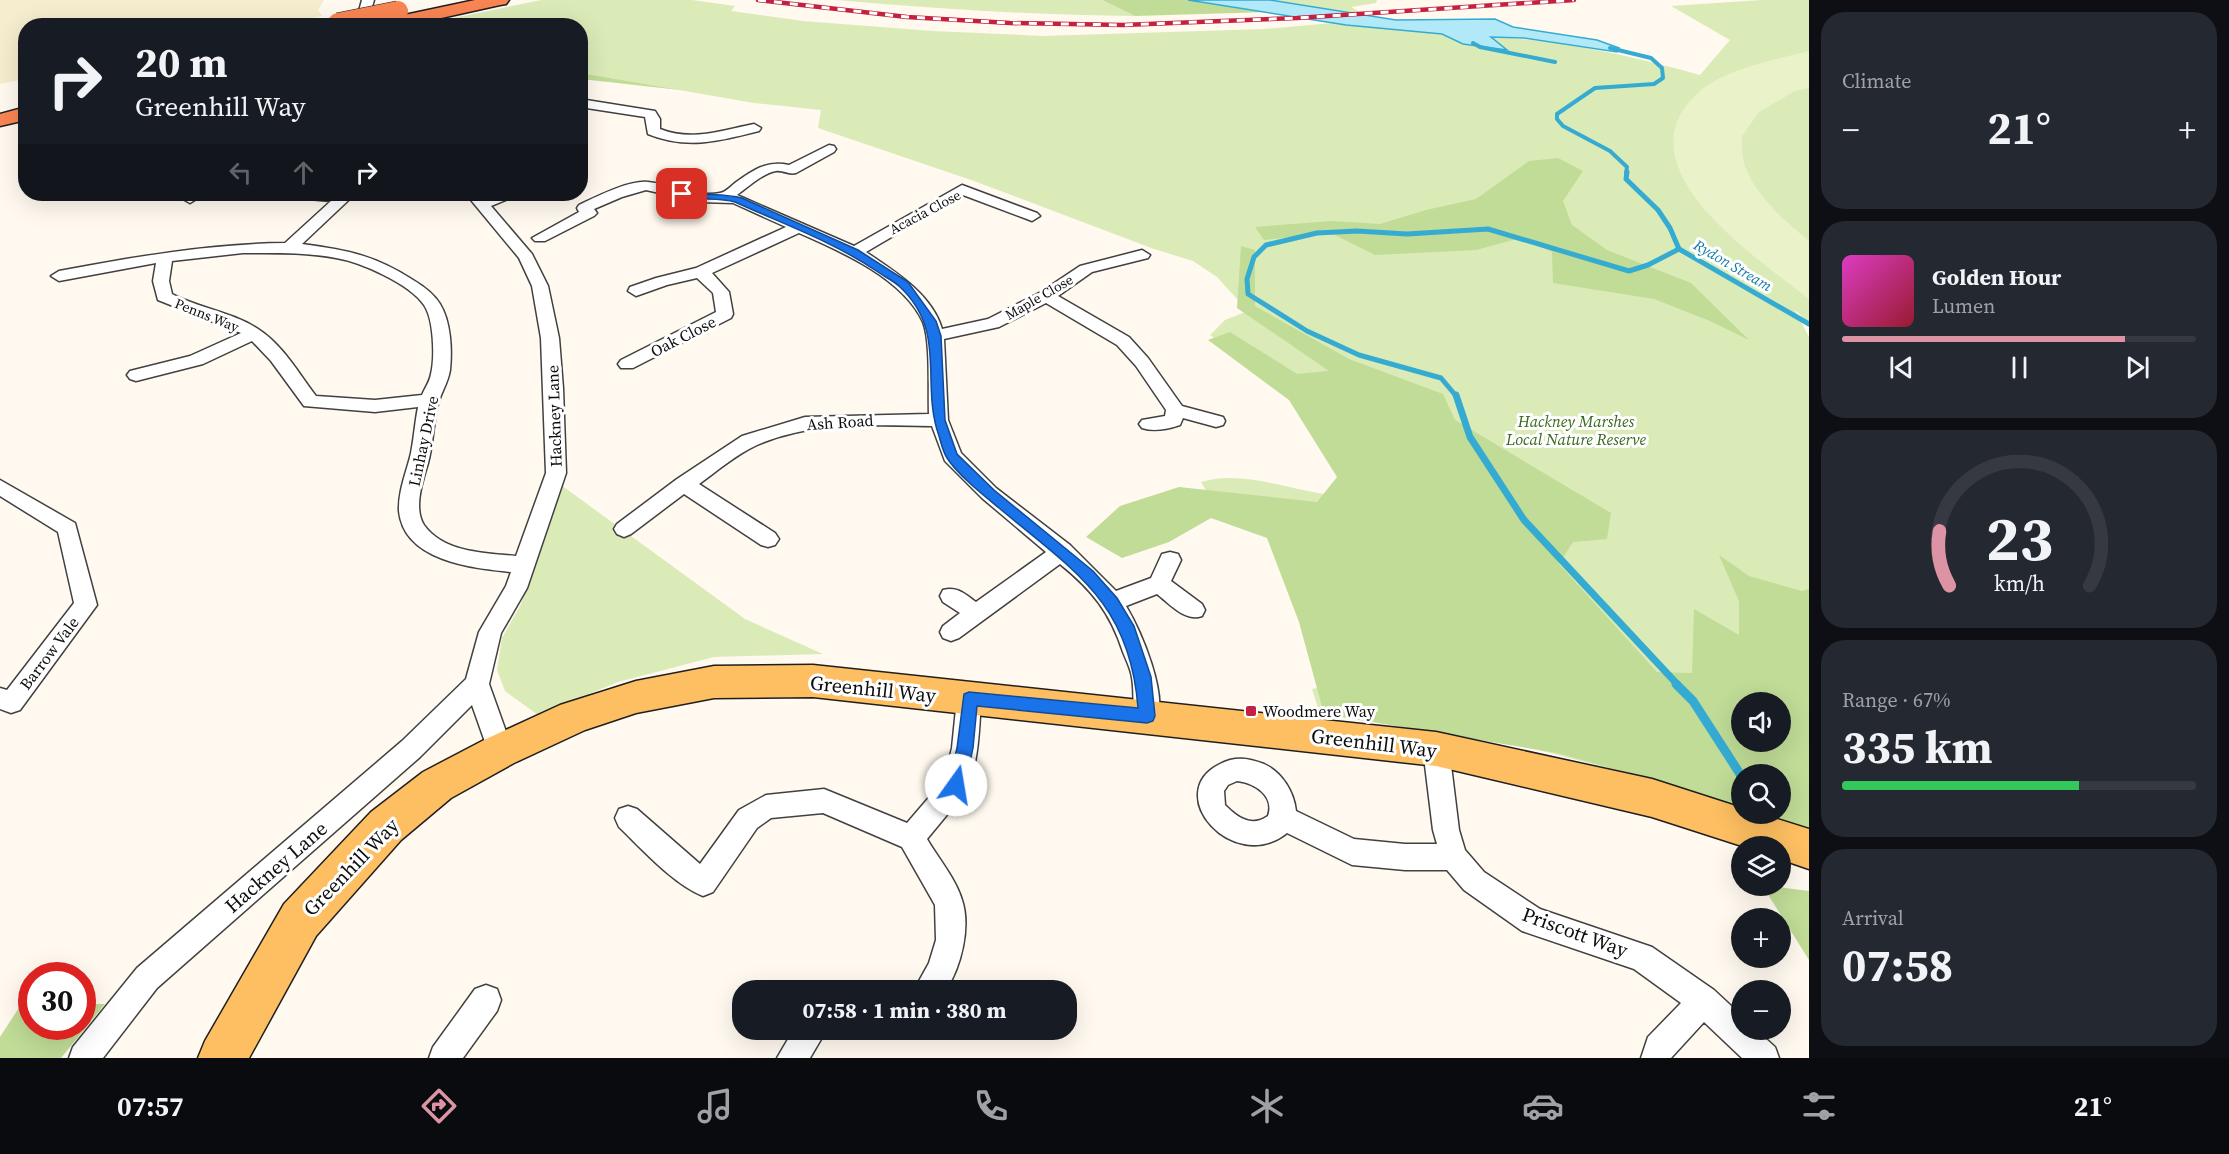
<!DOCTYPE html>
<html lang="en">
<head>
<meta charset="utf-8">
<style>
  :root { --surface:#171b24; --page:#242831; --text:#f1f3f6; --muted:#9ea1a6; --line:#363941; --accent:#dc94a5 }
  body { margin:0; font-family:"Source Serif 4",serif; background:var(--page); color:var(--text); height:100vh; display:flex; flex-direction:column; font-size:22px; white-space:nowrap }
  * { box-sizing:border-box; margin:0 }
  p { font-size:20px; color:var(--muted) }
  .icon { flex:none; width:33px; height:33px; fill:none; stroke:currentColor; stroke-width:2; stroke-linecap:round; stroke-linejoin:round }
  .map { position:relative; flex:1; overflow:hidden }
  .panel { display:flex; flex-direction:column; gap:12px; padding:12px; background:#0d0f14; width:420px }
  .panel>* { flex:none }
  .hud { position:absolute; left:18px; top:18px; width:570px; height:183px; border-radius:24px; box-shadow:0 6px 24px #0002; background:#171b24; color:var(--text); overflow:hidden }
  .controls { position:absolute; left:1731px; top:692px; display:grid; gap:12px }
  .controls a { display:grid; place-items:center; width:60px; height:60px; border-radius:50%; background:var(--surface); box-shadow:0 6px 24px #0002; font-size:30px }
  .speed { position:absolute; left:18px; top:962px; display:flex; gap:12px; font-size:30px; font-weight:700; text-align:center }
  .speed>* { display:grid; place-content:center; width:78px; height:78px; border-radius:50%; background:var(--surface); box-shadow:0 6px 24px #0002; line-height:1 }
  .speed .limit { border:9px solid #d22; background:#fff; color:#111 }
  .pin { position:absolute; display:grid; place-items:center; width:51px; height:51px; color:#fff; margin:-26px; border-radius:12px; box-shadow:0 3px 9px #0006 }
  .me { position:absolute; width:66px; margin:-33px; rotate:13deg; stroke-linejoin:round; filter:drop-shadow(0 0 4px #0008) }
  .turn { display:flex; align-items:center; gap:21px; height:126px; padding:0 18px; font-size:27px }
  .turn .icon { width:78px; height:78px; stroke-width:2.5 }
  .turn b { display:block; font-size:42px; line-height:51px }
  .lanes { display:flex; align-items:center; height:57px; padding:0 18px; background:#0003; justify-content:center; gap:30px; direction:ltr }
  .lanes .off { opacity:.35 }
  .big { font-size:45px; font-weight:700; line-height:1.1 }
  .panel .card { flex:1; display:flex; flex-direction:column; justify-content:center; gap:9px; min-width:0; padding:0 21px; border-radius:24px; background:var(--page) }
  .panel .dial { align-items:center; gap:0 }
  .dial svg { height:156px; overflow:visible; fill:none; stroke:var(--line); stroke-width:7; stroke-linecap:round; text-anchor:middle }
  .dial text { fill:var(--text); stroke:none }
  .song { display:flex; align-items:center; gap:18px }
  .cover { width:72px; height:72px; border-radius:9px; background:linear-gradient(135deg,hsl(310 70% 55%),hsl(350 70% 35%)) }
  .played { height:6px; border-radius:3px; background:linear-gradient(90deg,var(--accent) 80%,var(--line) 80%) }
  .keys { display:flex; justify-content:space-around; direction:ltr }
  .heat { display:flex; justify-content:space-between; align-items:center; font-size:33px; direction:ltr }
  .charge { height:9px; border-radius:4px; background:linear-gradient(90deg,#34c759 67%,var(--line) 0) }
  .trip { position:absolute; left:732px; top:980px; width:345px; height:60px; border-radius:24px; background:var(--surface); box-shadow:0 6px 24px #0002; font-weight:700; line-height:60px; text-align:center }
  .tab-bar { display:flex; height:96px; justify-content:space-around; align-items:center; background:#090b0e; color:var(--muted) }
  .tab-bar .icon { width:42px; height:42px }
  .tab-bar .on { color:var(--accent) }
  .tab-bar b { font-size:27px; color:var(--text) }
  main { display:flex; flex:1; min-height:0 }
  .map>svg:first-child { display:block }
  .farmland { fill:#f6ecce }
  .green { fill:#daebb7; fill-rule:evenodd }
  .forest { fill:#c0dc96; fill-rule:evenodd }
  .pitch { fill:#eaf2c9 }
  .water { fill:#b2e9f8; stroke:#36abd2; stroke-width:1.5 }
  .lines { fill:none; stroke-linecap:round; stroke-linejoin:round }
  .stream-far3 { stroke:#36abd2; stroke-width:4 }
  .stream-far2 { stroke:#36abd2; stroke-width:5 }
  .stream-far1 { stroke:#36abd2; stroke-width:7 }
  .stream { stroke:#36abd2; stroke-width:9 }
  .street-casing { stroke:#414141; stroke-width:3 }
  .primary-casing { stroke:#1f1f1f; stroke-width:3 }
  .highway-casing { stroke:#1f1f1f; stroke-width:3 }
  .street { fill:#fff; fill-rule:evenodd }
  .primary { fill:#fdbf61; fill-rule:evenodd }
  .highway { fill:#f98553; fill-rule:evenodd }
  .rail-casing { stroke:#c32141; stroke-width:4.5 }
  .rail { stroke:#fff; stroke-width:3; stroke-dasharray:8; stroke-linecap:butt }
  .highway-bridge-casing { stroke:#1f1f1f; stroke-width:21; stroke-linecap:butt }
  .highway-bridge { stroke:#f98553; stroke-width:20 }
  .route { fill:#1a73e8; stroke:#114b97; stroke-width:1.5 }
  .poi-dot { fill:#c32141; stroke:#fff; stroke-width:2 }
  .labels { text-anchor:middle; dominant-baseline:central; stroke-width:6; stroke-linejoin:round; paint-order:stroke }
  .far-street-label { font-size:14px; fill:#0e0e0e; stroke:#fff }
  .far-water-label { font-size:15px; font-style:italic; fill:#127ba4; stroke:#fff }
  .street-label { font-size:16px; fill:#0e0e0e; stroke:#fff }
  .park-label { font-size:16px; font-style:italic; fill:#37681c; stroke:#fff }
  .poi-label { font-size:16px; fill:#0e0e0e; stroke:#fff; text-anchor:start }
  .near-street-label { font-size:20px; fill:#0e0e0e; stroke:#fff }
</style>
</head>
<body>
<main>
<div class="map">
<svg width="1809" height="1058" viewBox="0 0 1809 1058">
  <rect width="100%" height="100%" fill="#fff9ef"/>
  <polygon class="farmland" points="0,0 324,0 318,10 322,16 281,25 26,26 25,79 0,84"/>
  <g class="green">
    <path d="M541,0H692L735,6L731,11L803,21L933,31L1043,36L1264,29L1333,23L1442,34L1463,44L1506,50L1490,37C1562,40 1631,56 1700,75L1730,40L1671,6L1762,0H1809V323L1795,310L1809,337V829L1759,813H1780V774H1742L1741,808L1646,778L1485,736L1320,714L1312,689L1326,686L1270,538L1211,499L1201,482C1244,469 1294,492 1338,496L1349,491L1281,385L1210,335L1225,320L1248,311L1217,277L1193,261L1154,249L974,181L818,128L821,110L754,103L581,73L580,26H416ZM1742,702H1780V741H1742Z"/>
    <path d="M837,0H1102L1135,16C1035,15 937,9 837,0Z"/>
    <polygon points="1270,0 1377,0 1376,3 1351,7 1365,15"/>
    <polygon points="561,485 745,619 823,654 714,657 618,682 538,715 505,691 497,670 502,638 521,604"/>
  </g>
  <g class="forest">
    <polygon points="1102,0 1188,0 1268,12 1135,16"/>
    <polygon points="580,73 581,73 680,90 581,79"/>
    <polygon points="1558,158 1583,171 1563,201 1572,225 1607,250 1691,283 1749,340 1710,321 1654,299 1553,283 1552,252 1520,238 1476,250 1375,255 1331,233 1264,240 1255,227 1332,221 1380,224 1426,210 1476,199 1529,161"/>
    <path d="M1241,246L1255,250V306L1349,359L1443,394L1455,420L1611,513L1607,539L1573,542L1559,564L1657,672L1692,673L1694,609L1739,635V601L1719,555L1749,576L1802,591L1809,589V829L1759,813H1780V774H1742L1741,808L1646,778L1557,753L1324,714L1299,622L1267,538L1211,518L1169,542L1122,558L1086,537L1120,506L1179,487L1317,502L1337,477L1289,400L1208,340L1230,332L1297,374L1329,371L1237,308ZM1742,702H1780V741H1742Z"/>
    <polygon points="1762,885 1809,891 1809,960"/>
    <polygon points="22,1003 31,1003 32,1026 82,1026 83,1004 105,1004 61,1058 0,1058 0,1037"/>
  </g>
  <path class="pitch" d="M1809,51V88L1795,91L1759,112L1742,136C1742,144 1742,155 1744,163C1755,196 1784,220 1809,241V299C1757,258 1617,166 1698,93C1722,70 1777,59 1809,51Z"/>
  <polygon class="water" points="1188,0 1270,0 1396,20 1495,19 1513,27 1597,40 1619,48 1617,52 1524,38 1491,37 1507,50 1463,44 1442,34 1346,25"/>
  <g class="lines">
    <g class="stream-far3">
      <polyline points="1473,43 1480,47 1555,62"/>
      <polyline points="1610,48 1651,58 1662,68 1663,78 1654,84 1595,88 1557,114 1557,119 1563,126 1610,151 1627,167 1626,173"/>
    </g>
    <g class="stream-far2">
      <polyline points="1627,172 1626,179 1658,210 1670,228 1679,249 1809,324"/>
      <polyline points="1457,397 1441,378 1359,355 1307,331 1248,294 1247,279 1254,257 1266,245 1317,233 1357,231 1407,234 1488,229 1629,271 1648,265 1679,249"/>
    </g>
    <polyline class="stream-far1" points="1456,395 1470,437 1524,520 1678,685"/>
    <polyline class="stream" points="1676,684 1693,701 1742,777"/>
    <g class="street-casing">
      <g id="street">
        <polygon points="362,0 374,0 371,10 386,26 374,26 359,11"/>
        <path d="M580,99L655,111L660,119V129C692,142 722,130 754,124L761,128L759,131C719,141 688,150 648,134L645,117L580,107Z"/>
        <path d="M829,145L834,146L836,149L834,152L796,173C789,175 783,170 776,171C763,173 748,187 737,195L854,246L962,185L1037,213L1040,216L1032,221L1027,219L963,195L866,252C894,271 932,294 942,329L988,319L1041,292L1080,266L1142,250L1150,255L1148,258L1092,272L1058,296L1129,337L1148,358L1182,406L1223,417L1225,421L1223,425L1216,427L1183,418L1180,425C1168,429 1154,432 1142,428L1139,424L1142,420L1165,416L1166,410L1136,366L1117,345L1046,303L999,327L944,339L948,420L961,453L996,488L1070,545L1116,591L1151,578L1162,554L1170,552L1178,554L1181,560L1171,581L1202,604L1205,610L1202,616C1185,622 1170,604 1157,594L1126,606C1141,631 1169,696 1156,723L1147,726L1138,723C1131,709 1135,693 1132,678C1131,669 1126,660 1123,652C1110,612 1092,590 1060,564L959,638L951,641L943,638L940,632L943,626L960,613L943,602L940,596L943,590C957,586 965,594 976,602L1046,552L982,498L945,461L932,426C874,425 811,421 757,445C737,454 717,471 699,484L775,533L779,539L775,545L768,547L761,545L684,494L631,534L624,537L617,534L614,529L617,524L677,479L742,436L805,417L929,414C928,390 931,342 923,322C903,278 840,251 799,233L712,273L729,292L733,314L731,318L633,368H621L618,364L621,360L716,312L713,293L697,278L667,285L636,296L628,291L630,287L656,278L696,268L786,227L733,203L700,202L646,190L622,197L594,209L597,213L594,216L545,241H535L532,238L579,212L577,208L579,205C596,197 629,180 648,182C672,184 696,198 720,193C726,192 731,186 735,183C753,170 767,160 789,165Z"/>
        <polygon points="188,194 204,194 190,203 183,199"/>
        <path d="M290,194H355L302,244C347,250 374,255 413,280C423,286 434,294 440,304C451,322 452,350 450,370C448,384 439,395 437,409C433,427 433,445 428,463C423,480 413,508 424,525C444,553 486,553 516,556L546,473L541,338L532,286L519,258L466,194H480L485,198L496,194H515L513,197L491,206L532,254L548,286L559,338L563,388L566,473L527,588L501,633L489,684L513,751L509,759L500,762L491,759L472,705L420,757L157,988L103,1058H69L73,1047L137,968L402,741L466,679L479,632L506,586L511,572C472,568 404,561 399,511C398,491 407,471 411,453C414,438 415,422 418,407L375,412L304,406L271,361L252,341L203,364L136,381L130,379L127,375L130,371L190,356L241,333L158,300L153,281L156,263L59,281L51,276L59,271C134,257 208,244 285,243L331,201L297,198ZM243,253C275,253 305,252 336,258C361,262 410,284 424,305C434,319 435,358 431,374C430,381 425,388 422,395L375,400L316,396C299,374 283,345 258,329C232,312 199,308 172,294L169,281L172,261Z"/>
        <polygon points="0,480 75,523 97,605 20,710 11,713 0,709 0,688 7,690 74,603 58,532 0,496"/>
        <path d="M969,689L978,692L981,699C979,730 979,764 965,793L927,839C938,858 956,879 962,900C971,927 961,967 946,990H914L929,963L936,940L935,905L902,847L823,813L771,818L757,828L713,892L703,896C673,884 642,849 619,827L615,818L619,809L628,806L637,809L700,864L739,810L766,795L824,789L907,823L944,780L952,748L957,699L960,692Z"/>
        <path d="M1436,738L1445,741L1449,749L1459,830L1465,850L1484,872L1540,909L1652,947L1714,990L1742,1016V1029H1755L1775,1047L1779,1058H1742L1704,1022L1671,1058H1641L1648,1037L1681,1003L1634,969L1522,931L1464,890L1447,870H1405L1352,865L1287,833C1233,876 1161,793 1220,764C1235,756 1248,758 1264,764C1282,772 1294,792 1296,811L1354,839L1405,844H1437L1433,830L1423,749L1427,741ZM1237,781C1255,783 1275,796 1268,816C1251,828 1237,817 1225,805L1224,791L1228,785Z"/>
        <polygon points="486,985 497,989 501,1000 497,1011 463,1058 429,1058 433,1047 475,989"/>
        <polygon points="794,1029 827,1029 810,1058 777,1058"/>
      </g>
    </g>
    <g class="primary-casing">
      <polygon id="primary" points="813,665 1436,732 1652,779 1742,808 1742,813 1758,813 1809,829 1809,869 1780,859 1780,846 1742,846 1652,817 1436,766 813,697 714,698 636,713 585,730 514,763 451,798 401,840 316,936 249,1058 198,1058 205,1041 284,904 371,812 423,772 486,739 560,705 636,681 714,666"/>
    </g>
    <g class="highway-casing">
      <g id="highway">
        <polygon points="475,0 509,0 506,4 500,5 405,26 395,25 392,21 395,17"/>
        <polygon points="26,107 26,120 0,126 0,114"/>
      </g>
    </g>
    <use href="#street" class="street"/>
    <use href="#primary" class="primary"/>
    <use href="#highway" class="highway"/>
    <g class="rail-casing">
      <polyline id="rail" points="758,0 907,17 1010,23 1123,25 1297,18 1574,0"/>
    </g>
    <use href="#rail" class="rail"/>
    <g class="highway-bridge-casing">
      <polyline id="highway-bridge" points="338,23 398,11"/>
    </g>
    <use href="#highway-bridge" class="highway-bridge"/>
  </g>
  <path class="route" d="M682,191C702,196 722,193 742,198L858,250L908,282L936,321L941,336L945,420L957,454L994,490L1093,571L1117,598L1134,626L1151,677L1155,716L1153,721L1147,723L977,706L973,748L965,785L962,790L956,792L950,790L948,785L957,748L964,694L969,692L1138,708C1130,602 1074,571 999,508C983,495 958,475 947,458C943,452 941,443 939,436C920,383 948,332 900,287C894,281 885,277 878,272C834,242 783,224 735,202C717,197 699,201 679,196L677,194Z"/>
  <rect class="poi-dot" x="1245" y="705" width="12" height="12" rx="3"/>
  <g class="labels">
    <g class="far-street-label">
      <text transform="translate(925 212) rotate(-28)">Acacia Close</text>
      <text transform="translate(1039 297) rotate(-30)">Maple Close</text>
      <text transform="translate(207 315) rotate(22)">Penns Way</text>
    </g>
    <g class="far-water-label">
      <text transform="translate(1733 265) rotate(30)">Rydon Stream</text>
    </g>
    <g class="street-label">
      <text transform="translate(683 336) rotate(-27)">Oak Close</text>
      <text transform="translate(554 416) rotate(-92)">Hackney Lane</text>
      <text transform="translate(840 422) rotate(-4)">Ash Road</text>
      <text transform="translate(423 441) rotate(-78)">Linhay Drive</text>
      <text transform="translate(49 653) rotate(-53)">Barrow Vale</text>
    </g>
    <g class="park-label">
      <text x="1576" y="421">Hackney Marshes<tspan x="1576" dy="18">Local Nature Reserve</tspan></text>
    </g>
    <g class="poi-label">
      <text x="1263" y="711">Woodmere Way</text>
    </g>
    <g class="near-street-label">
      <text transform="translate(873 689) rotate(6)">Greenhill Way</text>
      <text transform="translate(1374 743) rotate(7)">Greenhill Way</text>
      <text transform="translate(276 867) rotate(-41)">Hackney Lane</text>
      <text transform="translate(351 867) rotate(-46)">Greenhill Way</text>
      <text transform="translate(1575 932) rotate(20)">Priscott Way</text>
    </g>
  </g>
</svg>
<div class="controls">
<a><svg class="icon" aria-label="sound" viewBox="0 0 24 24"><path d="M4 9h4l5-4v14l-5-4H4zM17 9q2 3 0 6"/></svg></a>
<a><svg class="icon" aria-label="search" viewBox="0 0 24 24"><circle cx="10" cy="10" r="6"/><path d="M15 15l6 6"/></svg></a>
<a><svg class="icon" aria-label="layers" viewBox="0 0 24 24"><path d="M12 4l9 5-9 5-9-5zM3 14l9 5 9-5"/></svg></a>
<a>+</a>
<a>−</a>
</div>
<div class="speed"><div class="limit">30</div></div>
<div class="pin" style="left:682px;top:194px;background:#d93025"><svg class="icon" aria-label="arrive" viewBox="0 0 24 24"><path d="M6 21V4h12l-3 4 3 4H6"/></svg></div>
<svg class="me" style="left:956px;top:785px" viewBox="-20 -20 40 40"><circle r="19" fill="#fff"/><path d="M0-13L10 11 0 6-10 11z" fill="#1a73e8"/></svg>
<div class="trip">07:58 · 1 min · 380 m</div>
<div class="hud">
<div class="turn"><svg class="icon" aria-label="right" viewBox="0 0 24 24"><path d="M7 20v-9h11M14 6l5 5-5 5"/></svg><div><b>20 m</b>Greenhill Way</div></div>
<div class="lanes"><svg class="icon off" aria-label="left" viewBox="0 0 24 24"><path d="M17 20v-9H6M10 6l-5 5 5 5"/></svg><svg class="icon off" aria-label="ahead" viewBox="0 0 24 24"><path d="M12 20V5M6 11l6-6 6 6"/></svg><svg class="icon" aria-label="right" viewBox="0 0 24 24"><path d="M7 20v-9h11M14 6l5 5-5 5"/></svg></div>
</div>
</div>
<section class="panel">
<div class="card"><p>Climate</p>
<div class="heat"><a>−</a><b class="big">21°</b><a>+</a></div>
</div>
<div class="card">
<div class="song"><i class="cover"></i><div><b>Golden Hour</b><p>Lumen</p></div></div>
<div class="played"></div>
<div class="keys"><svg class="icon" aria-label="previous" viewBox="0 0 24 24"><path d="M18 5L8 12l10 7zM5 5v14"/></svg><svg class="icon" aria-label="pause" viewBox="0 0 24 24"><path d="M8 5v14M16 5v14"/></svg><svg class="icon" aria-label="next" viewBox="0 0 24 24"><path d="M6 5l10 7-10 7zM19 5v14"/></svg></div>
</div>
<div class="card dial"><svg viewBox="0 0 100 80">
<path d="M14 69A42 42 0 1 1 86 69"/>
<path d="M14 69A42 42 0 0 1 9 41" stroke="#dc94a5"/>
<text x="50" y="56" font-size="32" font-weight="700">23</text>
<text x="50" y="72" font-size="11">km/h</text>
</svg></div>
<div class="card"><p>Range · 67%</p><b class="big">335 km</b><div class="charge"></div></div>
<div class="card"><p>Arrival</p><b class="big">07:58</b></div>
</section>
</main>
<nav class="tab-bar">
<b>07:57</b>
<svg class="icon on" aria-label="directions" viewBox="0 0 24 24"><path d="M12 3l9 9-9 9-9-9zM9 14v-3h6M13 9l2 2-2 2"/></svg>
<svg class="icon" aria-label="music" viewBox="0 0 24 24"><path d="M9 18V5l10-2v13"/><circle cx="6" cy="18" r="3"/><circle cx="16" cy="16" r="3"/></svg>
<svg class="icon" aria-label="phone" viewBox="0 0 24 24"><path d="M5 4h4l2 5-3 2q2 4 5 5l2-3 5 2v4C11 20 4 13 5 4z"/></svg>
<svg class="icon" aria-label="climate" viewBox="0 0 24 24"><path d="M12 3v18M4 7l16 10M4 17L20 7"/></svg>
<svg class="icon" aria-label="car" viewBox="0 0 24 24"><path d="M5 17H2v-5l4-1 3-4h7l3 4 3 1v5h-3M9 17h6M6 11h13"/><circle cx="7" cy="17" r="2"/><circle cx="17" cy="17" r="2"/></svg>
<svg class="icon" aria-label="filters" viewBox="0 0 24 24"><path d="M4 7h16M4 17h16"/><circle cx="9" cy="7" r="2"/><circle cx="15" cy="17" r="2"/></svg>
<b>21°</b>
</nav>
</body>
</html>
